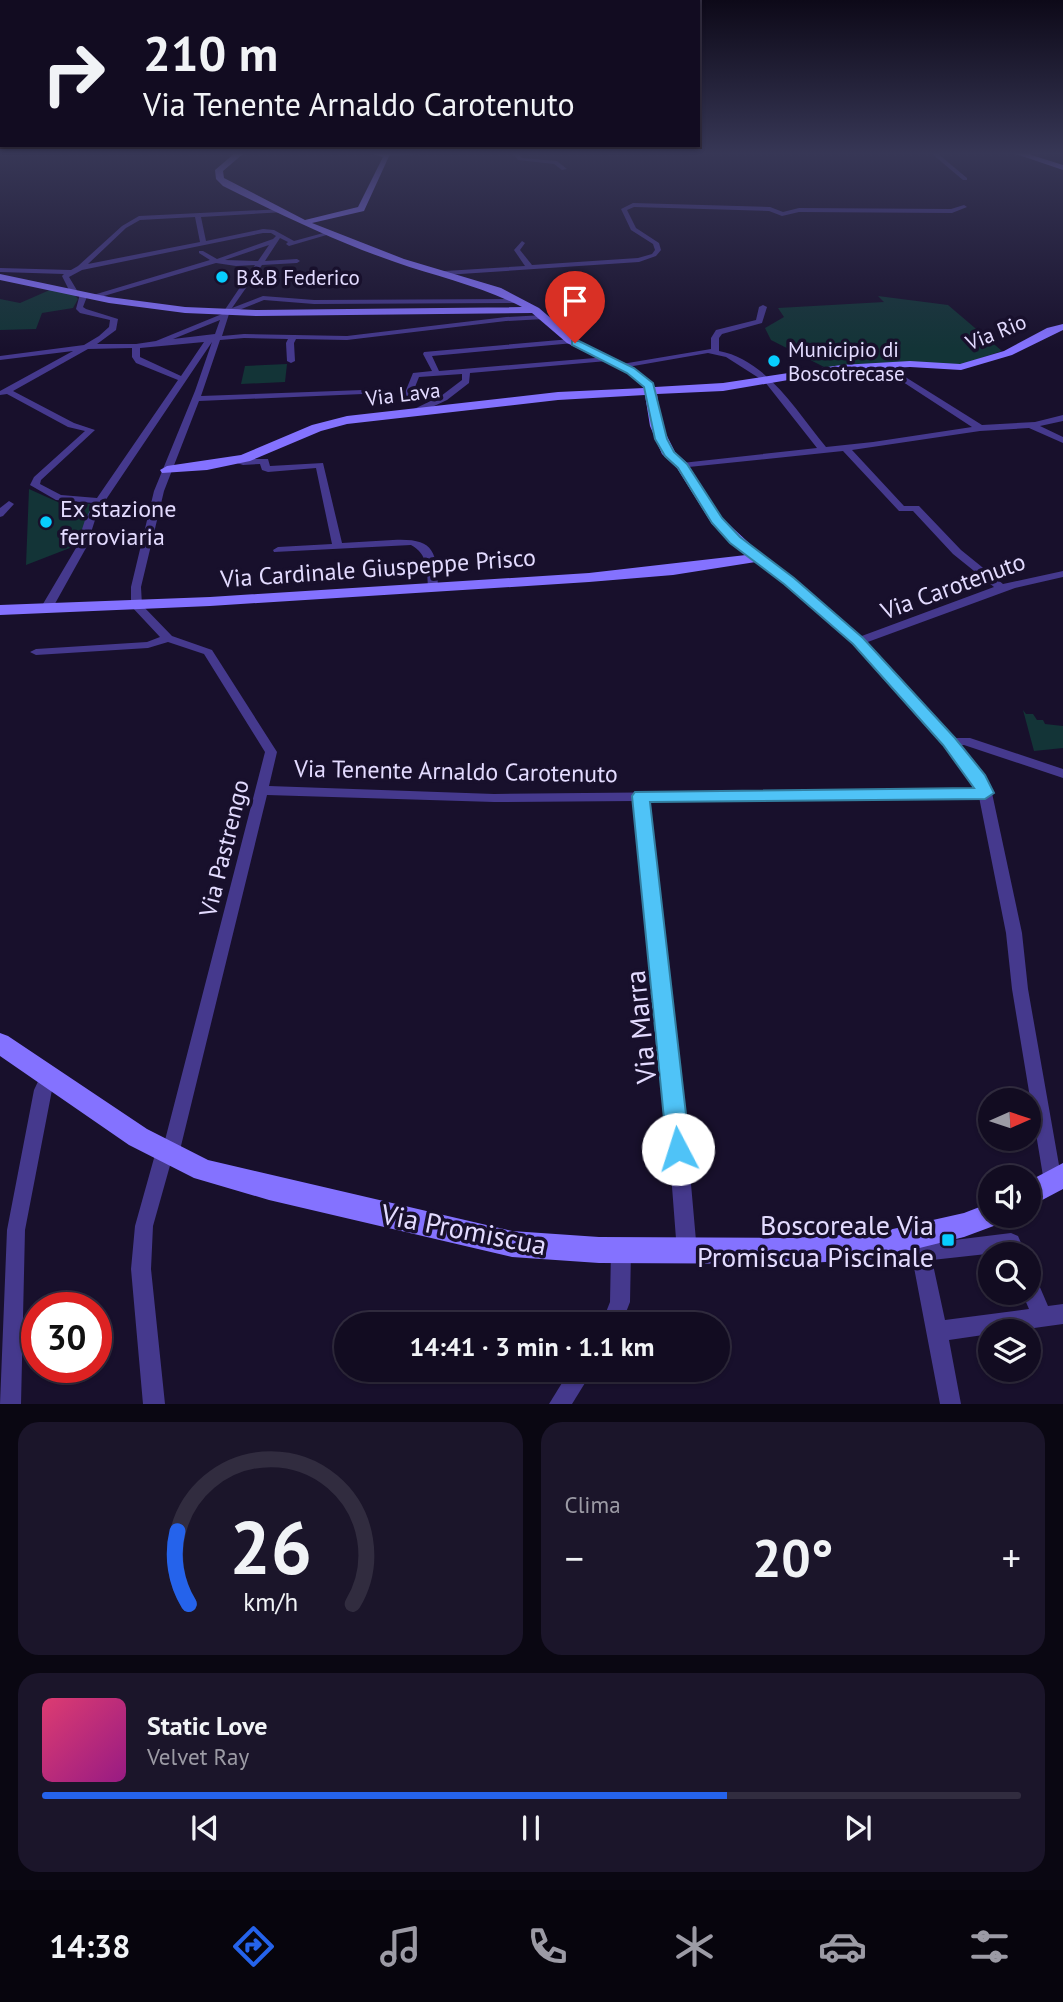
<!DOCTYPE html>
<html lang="it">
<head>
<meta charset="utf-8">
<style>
  :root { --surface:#120c21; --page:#1b152a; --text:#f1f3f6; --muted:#9c9ba5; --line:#312c3f; --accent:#2563eb }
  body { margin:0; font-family:"PT Sans",sans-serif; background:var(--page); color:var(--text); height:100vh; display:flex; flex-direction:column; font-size:26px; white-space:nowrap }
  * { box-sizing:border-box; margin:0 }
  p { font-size:23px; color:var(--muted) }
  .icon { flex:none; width:38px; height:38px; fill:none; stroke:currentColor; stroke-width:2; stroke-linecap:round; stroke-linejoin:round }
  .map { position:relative; height:1404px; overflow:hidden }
  .side { display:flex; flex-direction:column; gap:18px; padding:18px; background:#0a0712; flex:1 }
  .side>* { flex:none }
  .guide { position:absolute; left:0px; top:0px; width:700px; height:147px; box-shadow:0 2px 5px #0004,0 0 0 2px var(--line); background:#120c21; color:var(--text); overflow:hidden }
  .needle { width:46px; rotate:87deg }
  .tools { position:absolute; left:978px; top:1088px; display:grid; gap:14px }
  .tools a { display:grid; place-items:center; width:63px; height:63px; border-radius:50%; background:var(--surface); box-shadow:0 2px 5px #0004,0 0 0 2px var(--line); font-size:35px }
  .speed { position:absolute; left:21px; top:1292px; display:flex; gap:14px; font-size:35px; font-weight:700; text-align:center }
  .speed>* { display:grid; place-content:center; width:91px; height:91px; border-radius:50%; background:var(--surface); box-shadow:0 2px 5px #0004,0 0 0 2px var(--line); line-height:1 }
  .speed .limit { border:10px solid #d22; background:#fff; color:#111 }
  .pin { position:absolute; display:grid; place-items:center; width:60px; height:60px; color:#fff; margin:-72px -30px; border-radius:50% 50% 50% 0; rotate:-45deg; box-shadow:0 0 7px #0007 }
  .pin .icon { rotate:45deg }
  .me { position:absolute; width:77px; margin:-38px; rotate:355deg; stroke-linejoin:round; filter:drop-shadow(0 0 5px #0008) }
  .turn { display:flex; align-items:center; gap:24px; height:147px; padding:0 28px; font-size:32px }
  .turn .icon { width:91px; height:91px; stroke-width:2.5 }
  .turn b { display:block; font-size:49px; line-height:60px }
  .big { font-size:52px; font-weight:700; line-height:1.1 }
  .side .card { flex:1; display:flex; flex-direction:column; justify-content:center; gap:10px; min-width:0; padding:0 24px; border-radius:21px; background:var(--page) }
  .side .dial { align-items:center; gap:0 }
  .dial svg { height:182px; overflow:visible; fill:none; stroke:var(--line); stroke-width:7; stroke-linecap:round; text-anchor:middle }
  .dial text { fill:var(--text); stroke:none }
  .song { display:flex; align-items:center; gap:21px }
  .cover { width:84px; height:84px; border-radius:10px; background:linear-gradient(135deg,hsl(340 70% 55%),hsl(310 70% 35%)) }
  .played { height:7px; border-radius:4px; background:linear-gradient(90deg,var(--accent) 70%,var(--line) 70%) }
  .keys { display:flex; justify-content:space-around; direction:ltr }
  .heat { display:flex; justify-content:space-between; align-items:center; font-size:38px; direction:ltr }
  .side .tiles { flex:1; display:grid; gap:18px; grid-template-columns:1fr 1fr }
  .card:last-child { grid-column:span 2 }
  .trip { position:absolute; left:334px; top:1312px; width:396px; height:70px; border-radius:35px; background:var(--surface); box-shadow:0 2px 5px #0004,0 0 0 2px var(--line); font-weight:700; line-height:70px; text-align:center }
  .tab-bar { display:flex; height:112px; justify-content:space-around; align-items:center; background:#07050d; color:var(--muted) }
  .tab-bar .icon { width:49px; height:49px }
  .tab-bar .selected { color:var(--accent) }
  .tab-bar b { font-size:32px; color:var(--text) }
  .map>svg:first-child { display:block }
  .green { fill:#133437 }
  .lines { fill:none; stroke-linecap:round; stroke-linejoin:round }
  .street { fill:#45398d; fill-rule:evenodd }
  .secondary { fill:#8472ff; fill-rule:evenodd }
  .route { fill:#4fc3f7; stroke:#337fa1; stroke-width:2 }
  .poi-dot { fill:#07cdff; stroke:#18102c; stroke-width:2.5 }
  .labels { text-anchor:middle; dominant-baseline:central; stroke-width:7; stroke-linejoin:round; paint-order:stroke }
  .far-poi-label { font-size:21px; fill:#e3dbff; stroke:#18102c; text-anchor:start }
  .far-street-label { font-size:21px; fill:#e3dbff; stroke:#18102c }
  .poi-label { font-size:24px; fill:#e3dbff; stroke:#18102c; text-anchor:start }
  .street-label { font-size:24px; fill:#e3dbff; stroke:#18102c }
  .near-street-label { font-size:28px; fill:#e3dbff; stroke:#18102c }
  .near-poi-label { font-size:28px; fill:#e3dbff; stroke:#18102c; text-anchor:end }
</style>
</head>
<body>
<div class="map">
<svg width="1063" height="1404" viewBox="0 0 1063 1404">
  <rect width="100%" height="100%" fill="#18102c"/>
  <g class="green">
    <polygon points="52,289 74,294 78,299 73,308 42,313 36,329 0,330 0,299 20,303"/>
    <polygon points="878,296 948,305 1002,351 963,364 826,368 771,340 765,328 784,317 778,308 884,302"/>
    <polygon points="287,364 285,382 241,384 245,366"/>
    <polygon points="29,489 60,503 94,504 75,546 26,565"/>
    <polygon points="1023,710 1026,714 1033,714 1037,720 1043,720 1045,724 1063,726 1063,748 1034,751"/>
  </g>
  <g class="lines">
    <g class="street">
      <polygon points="387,153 442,153 385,156"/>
      <polygon points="512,153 518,153 522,158 557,161 567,169 562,170 554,164 518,160"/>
      <polygon points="931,153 937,153 967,178 967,180 963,180"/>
      <polygon points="633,203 770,207 783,212 799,208 951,209 964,205 967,207 952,213 799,212 782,216 769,211 634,207 627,210 636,228 659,243 661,250 656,256 639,262 445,275 442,273 445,271 525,266 514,250 522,241 525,243 520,250 532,265 638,258 652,254 655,250 653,244 631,230 621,209"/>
      <path d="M283,209L285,212L201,217L206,241L263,229L274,230L294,241L327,232L330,234L289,246L286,244L288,242L280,238L265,261L297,259L300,261L297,263L262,265L232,308L263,296L314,300L519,299L523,301L519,303L314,304L264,300L229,314L222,336L244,334L347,336L506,317L544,315L548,317L544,319L506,321L347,340L296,339L294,343L295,361L291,363L287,361L286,343L288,339L244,338L220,340L201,396L363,390L367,392L363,394L199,401L164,491L141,587L142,605L172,636L212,650L277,752L269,786L494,794L976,789L973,780L950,751L872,663L815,609L752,558L757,555L761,556L823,604L859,637L994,587L953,554L913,511H899L843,451L679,468V464L682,463L817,448L765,382L726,357L708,353L622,368L618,366L622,364L711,349V338L716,330L756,320L759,307L763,305L767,307L762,323L722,334L719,338V351C767,360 797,412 826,447L873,442L972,427L880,367L879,365L883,363L982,425L1035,422L1063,415V421L1040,426L1063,437V443L1029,428L980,431L852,450L904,506H919L961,550L1003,584L1063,571V577L1015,588L865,643L907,686L952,738H970L1063,769V778L964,745H958L984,776L992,793L1022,933L1028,989L1062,1182L1059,1188L1053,1190L1047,1188L1044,1182L1012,989L1006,933L979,797L648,801L682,1082L697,1252L694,1258L687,1261L680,1258L677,1252L664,1082L635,801L494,802L267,795L179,1154L176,1160L171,1162L153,1226L151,1269L165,1404H143L131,1269L135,1226L156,1151L159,1145L164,1144L265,752L204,654L168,642L148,648L36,655L30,652L36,649L147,642L160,637L131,606V587L154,491L195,391L212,342L105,501L95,520L86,548L52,609L46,612L40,609L76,548L85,520L94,503L56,500L30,485L34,477L85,431L68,427L7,394L0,395V391L73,351L0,360V356L84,345L99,336L109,327L110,320L80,313L76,309L80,294L84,292L88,294L83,307L86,309L118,319L116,330L97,344H136L156,341L222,314L255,265L236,266L216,263L97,298L90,296L210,260L199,253V251H203L217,259L273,239L276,236L271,233H263L82,270L69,277L78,292L74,294L70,292L62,276L64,274L0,272V268L71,270L78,266L122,226L139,216ZM195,217L200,242L88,264L126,228L140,220ZM269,245L258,261L225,260ZM220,320L215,334L173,339ZM204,342L181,376L140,357V348ZM132,348V357L136,363L178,380L97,498L61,495L40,484L41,480L95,430L74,423L13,391L88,349Z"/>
      <polygon points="571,339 574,339 574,343 432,356 439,371 607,357 611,359 607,361 470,373 469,383 447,400 415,415 411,412 412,410 441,396 462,380 462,374 419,377 411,397 404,395 413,373 432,371 423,354 424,352"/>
      <path d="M237,457L244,459H268L270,466L323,463L342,543C359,542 376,541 393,540C433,538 437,550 438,587L433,590L428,587C427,570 428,554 411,545L274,552L273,550L278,547L332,544L316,468L268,472L262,470L260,464L243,465L234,462V458Z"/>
      <polygon points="9,501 14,504 3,516 0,517 0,508"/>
      <polygon points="49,1069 55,1071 57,1076 52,1090 25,1230 21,1404 0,1404 7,1230 34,1090 43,1071"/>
      <polygon points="918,1227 925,1230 938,1242 1011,1233 1018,1236 1025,1252 1023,1255 1007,1255 1005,1252 932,1260 945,1320 1029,1309 1022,1293 1029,1293 1029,1276 1036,1278 1048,1306 1063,1304 1063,1324 1005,1332 990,1332 990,1334 949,1340 961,1404 940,1404 908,1236 911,1230"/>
      <polygon points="621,1242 628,1245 631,1251 630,1302 621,1325 601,1325 610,1302 611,1251 614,1245"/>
      <polygon points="570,1370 593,1370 572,1404 549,1404"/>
    </g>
    <g class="secondary">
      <path d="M235,153H244L223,171L224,178L305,220L358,207L383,157L370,153L390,154L364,211L312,223L404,259L501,288L539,308L575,339L634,368L655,387L723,383L841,365L910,361L960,364L1004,351L1047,328L1063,324V330L1012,355L961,370L910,367L841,371L723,391L657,394L662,426L675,452L687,463L722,518L762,555L764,558L762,561L673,575L589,582L210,606L0,615V605L210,597L589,573L746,555L712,524L677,468L662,454L650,426L645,395L558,400L347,424L321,431L250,461L207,470L162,473L160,470L167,466L241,455L312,425L347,416L558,392L644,388L626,372L567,343L532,313L257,316L185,313L109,303L0,280V274L109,297L185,307L257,310L522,307C481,286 438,277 395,262C334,241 280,214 223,186L216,179L215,170Z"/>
      <polygon points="1013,153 1025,153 1063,165 1063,170"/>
      <polygon points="0,1033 8,1036 147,1129 208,1160 512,1231 599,1237 792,1238 875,1233 964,1213 990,1203 990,1216 1003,1216 999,1224 964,1237 875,1259 792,1264 599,1263 512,1257 269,1200 194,1178 129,1145 0,1056"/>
      <polygon points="1063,1163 1063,1189 1029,1207 1029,1181"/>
    </g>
  </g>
  <linearGradient id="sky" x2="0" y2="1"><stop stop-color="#0d0918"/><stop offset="0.44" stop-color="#373756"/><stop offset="1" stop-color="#373756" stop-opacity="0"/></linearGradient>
  <rect width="1063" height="349" fill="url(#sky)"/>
  <polygon class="route" points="572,341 579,341 634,368 653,383 667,439 674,452 687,464 722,518 740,537 794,578 863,638 955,738 985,775 994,793 985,799 650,802 690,1149 687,1156 678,1159 670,1156 667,1149 632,796 635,792 974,788 943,745 853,644 784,584 730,543 712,523 678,468 665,456 655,439 644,387 627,373 572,345"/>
  <g class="poi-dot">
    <circle cx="222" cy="277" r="7"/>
    <circle cx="774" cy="361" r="7"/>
    <circle cx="46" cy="522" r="7"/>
    <rect x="941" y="1233" width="14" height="14" rx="3.5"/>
  </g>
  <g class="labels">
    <g class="far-poi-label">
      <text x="236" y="277">B&amp;B Federico</text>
      <text x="788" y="349">Municipio di<tspan x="788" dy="24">Boscotrecase</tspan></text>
    </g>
    <g class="far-street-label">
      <text transform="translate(996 332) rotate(-22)">Via Rio</text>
      <text transform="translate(403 394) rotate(-7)">Via Lava</text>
    </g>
    <g class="poi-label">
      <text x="60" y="508">Ex stazione<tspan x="60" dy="28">ferroviaria</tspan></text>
    </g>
    <g class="street-label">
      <text transform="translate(378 568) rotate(-4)">Via Cardinale Giuspeppe Prisco</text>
      <text transform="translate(953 586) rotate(-20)">Via Carotenuto</text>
      <text transform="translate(456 771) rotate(1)">Via Tenente Arnaldo Carotenuto</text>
      <text transform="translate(224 848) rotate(-76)">Via Pastrengo</text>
    </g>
    <g class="near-street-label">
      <text transform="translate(640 1027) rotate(-96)">Via Marra</text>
      <text transform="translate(464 1229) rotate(11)">Via Promiscua</text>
    </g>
    <g class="near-poi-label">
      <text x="934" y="1224">Boscoreale Via<tspan x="934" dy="32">Promiscua Piscinale</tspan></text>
    </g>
  </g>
</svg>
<div class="tools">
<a><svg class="needle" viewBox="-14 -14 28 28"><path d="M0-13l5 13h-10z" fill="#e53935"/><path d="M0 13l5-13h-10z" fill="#9c9ba5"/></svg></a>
<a><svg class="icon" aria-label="sound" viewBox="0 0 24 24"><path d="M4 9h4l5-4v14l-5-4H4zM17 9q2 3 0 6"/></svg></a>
<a><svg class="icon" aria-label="search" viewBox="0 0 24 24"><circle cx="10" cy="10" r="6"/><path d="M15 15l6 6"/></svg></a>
<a><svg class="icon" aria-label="layers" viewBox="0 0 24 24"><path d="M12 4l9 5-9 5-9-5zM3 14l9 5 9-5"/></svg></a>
</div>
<div class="speed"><div class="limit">30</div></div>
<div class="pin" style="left:575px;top:343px;background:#d93025"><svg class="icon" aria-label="arrive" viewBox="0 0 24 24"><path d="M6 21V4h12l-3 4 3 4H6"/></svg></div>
<svg class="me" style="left:678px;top:1149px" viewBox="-20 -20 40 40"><circle r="19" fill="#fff"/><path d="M0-13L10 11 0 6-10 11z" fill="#4fc3f7"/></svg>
<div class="trip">14:41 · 3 min · 1.1 km</div>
<div class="guide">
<div class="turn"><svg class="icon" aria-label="right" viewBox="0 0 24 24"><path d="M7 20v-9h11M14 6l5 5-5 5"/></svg><div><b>210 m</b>Via Tenente Arnaldo Carotenuto</div></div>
</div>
</div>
<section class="side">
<div class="tiles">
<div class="card dial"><svg viewBox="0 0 100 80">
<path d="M14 69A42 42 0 1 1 86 69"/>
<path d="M14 69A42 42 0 0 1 9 37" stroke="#2563eb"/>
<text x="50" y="56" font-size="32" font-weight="700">26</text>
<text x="50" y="72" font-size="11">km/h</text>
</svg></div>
<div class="card"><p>Clima</p>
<div class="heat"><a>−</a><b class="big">20°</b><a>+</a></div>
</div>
<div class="card">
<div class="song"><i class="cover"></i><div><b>Static Love</b><p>Velvet Ray</p></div></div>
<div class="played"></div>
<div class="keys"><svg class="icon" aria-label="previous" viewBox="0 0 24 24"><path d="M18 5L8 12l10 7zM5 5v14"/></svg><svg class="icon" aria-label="pause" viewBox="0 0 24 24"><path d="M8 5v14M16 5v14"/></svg><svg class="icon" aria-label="next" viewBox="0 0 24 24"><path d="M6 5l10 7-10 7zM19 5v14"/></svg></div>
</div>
</div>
</section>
<nav class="tab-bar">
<b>14:38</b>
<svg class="icon selected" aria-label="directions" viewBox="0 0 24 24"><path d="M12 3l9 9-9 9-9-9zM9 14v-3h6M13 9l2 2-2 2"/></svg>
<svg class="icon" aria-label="music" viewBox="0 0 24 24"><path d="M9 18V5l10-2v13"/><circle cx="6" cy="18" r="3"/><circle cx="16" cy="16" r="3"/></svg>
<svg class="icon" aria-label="phone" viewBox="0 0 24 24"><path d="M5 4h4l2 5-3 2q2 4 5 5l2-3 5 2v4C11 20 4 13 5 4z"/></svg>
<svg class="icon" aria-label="climate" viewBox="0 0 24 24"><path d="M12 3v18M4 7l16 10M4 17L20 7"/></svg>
<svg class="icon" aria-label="car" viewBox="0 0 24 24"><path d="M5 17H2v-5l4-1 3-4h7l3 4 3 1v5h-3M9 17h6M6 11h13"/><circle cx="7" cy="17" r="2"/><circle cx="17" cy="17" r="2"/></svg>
<svg class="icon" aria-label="filters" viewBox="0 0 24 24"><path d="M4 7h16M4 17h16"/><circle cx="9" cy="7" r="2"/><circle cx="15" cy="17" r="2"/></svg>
</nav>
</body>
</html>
